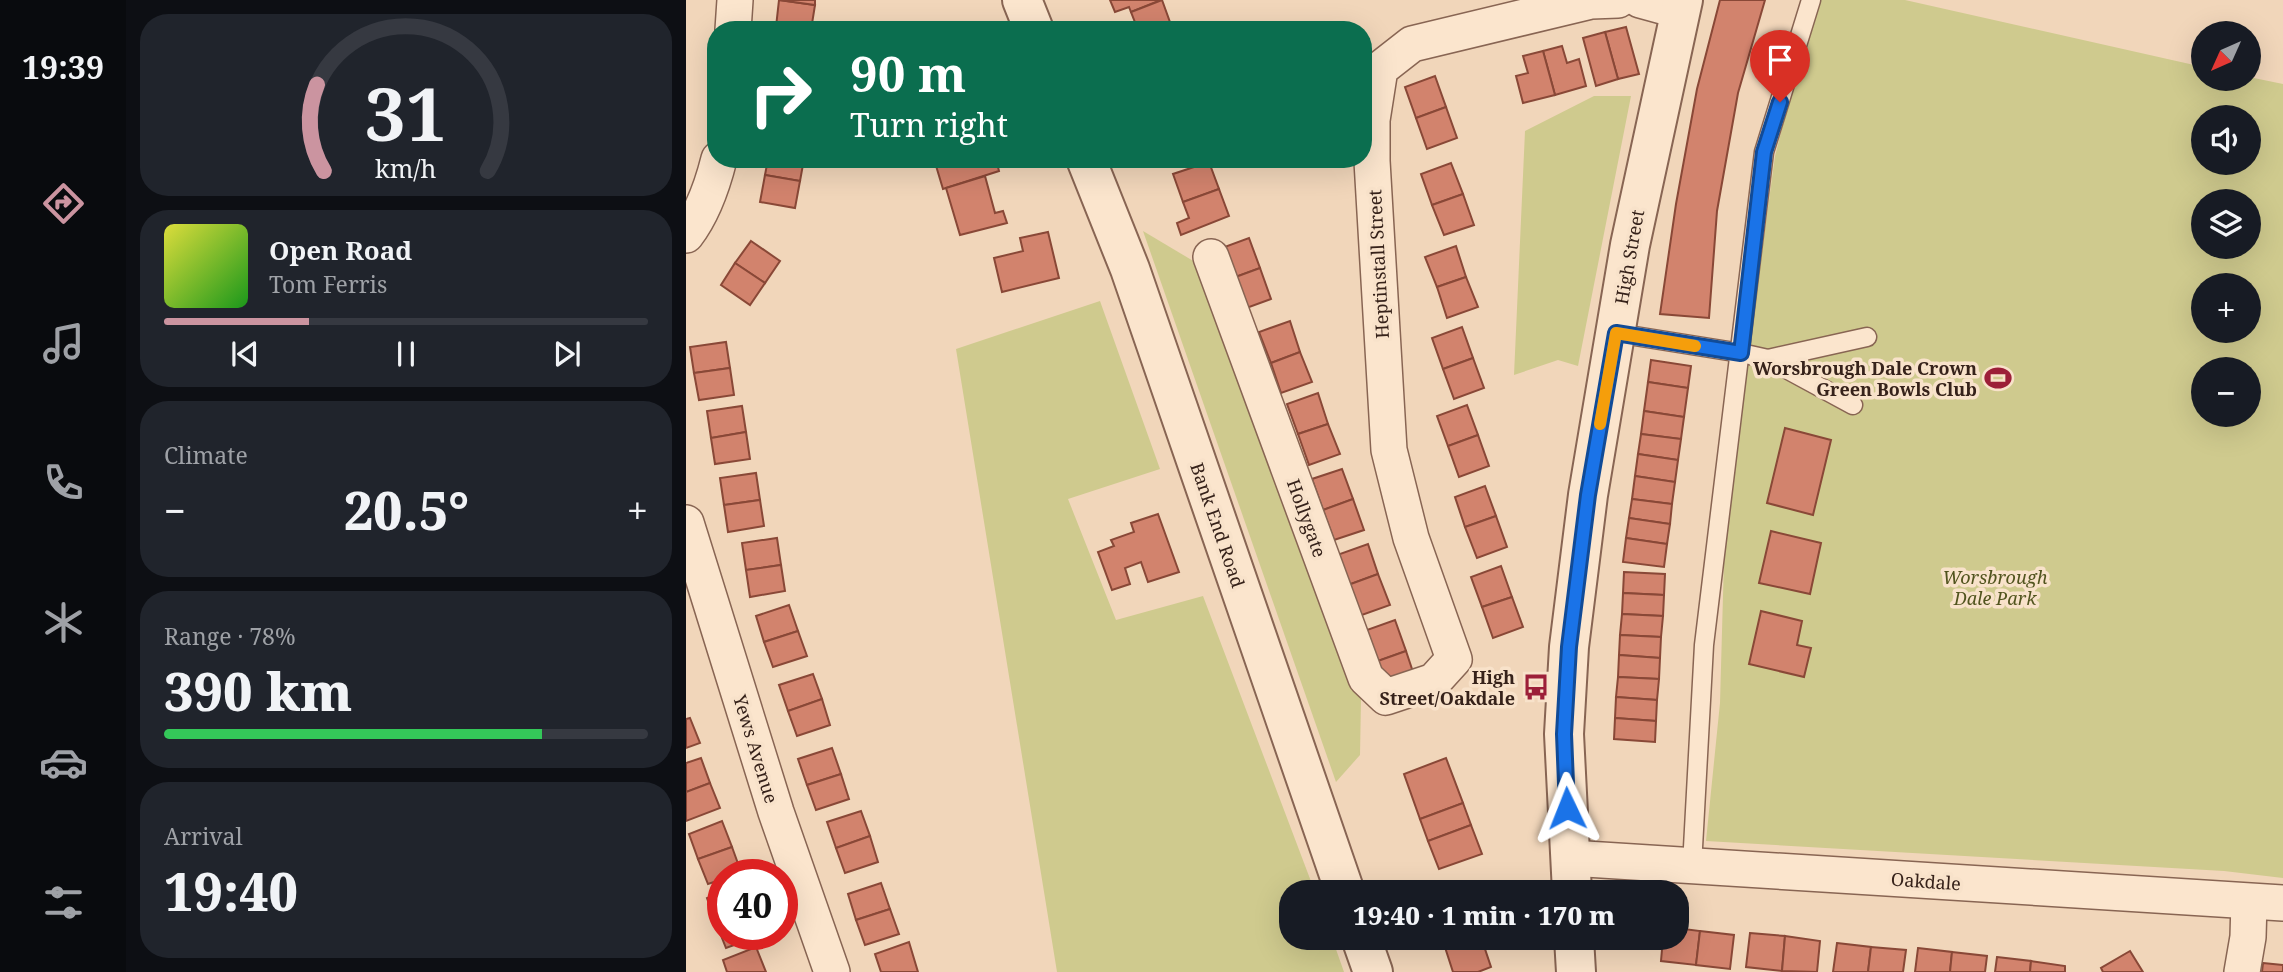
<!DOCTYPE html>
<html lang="en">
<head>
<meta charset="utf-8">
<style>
  :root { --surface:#171b24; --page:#20242c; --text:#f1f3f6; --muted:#9ea1a6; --line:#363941; --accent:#cb94a0 }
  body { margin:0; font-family:"Noto Serif",serif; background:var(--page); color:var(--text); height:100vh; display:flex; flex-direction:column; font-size:26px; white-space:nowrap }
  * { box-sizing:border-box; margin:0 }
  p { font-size:23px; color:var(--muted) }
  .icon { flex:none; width:38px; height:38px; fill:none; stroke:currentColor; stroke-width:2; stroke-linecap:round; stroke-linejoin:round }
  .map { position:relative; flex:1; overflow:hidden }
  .sheet { display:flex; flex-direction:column; gap:14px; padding:14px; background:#0d0f14; width:560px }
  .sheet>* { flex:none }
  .guide { position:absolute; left:21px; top:21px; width:665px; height:147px; border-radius:28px; box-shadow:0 7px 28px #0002; background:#0b6e4f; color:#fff; overflow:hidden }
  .needle { width:46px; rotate:225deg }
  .tools { position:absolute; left:1505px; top:21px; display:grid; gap:14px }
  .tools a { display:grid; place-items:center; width:70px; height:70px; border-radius:50%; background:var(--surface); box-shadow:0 7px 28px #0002; font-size:35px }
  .speed { position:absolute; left:21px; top:859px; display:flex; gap:14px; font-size:35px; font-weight:700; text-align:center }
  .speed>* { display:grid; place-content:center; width:91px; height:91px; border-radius:50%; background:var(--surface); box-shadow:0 7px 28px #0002; line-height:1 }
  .speed .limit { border:10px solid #d22; background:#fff; color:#111 }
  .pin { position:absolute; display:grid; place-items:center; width:60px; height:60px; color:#fff; margin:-72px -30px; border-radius:50% 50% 50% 0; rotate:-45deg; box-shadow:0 0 7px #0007 }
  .pin .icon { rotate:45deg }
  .me { position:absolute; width:77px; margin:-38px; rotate:358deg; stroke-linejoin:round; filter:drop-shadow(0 0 5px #0008) }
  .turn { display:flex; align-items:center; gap:24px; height:147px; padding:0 28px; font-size:32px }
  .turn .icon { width:91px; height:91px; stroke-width:2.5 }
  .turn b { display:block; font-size:49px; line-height:60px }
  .big { font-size:52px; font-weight:800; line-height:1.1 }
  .sheet .tile { flex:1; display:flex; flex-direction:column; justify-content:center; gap:10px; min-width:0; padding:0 24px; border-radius:28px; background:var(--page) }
  .sheet .dial { align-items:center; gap:0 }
  .dial svg { height:182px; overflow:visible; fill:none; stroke:var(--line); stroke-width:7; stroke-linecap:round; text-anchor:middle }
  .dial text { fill:var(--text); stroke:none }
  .song { display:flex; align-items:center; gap:21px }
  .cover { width:84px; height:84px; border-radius:10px; background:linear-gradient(135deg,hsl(60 70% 55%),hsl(120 70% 35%)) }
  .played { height:7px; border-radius:4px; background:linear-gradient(90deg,var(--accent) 30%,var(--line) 30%) }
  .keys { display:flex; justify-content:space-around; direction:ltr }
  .heat { display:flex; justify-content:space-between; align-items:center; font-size:38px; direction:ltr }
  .charge { height:10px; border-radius:5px; background:linear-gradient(90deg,#34c759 78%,var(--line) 0) }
  .trip { position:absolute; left:593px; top:880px; width:410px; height:70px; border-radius:28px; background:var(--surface); box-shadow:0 7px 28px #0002; font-weight:800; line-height:70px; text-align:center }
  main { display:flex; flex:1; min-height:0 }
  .tab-bar { display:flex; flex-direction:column; width:126px; justify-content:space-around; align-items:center; background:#090b0e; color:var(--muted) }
  .tab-bar .icon { width:49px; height:49px }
  .tab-bar .active { color:var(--accent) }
  .tab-bar b { font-size:32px; color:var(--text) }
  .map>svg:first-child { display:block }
  .green { fill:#cfca8e; fill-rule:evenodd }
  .building { fill:#d2836d; stroke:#894837; stroke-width:2 }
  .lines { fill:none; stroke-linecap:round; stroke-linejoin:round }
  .service-casing { stroke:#886553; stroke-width:21 }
  .minor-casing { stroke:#886553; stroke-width:38 }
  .tertiary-casing { stroke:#886553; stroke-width:42 }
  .service { stroke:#fbe5cd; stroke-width:18 }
  .minor { stroke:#fbe5cd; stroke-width:35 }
  .tertiary { stroke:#fbe5cd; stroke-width:38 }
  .route-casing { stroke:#114b97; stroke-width:18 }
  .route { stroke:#1a73e8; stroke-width:12 }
  .slow { stroke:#f59e0b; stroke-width:12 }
  .labels { text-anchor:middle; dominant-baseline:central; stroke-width:7; stroke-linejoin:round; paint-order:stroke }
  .street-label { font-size:18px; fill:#36221a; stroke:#f8e2ca }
  .poi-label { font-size:18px; font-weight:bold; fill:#36221a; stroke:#f8e2ca; text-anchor:end }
  .park-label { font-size:18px; font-style:italic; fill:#51541e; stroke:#f8e2ca }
</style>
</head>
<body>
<main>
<nav class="tab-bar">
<b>19:39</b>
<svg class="icon active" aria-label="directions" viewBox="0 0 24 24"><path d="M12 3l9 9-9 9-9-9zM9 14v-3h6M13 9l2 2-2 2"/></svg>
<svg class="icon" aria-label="music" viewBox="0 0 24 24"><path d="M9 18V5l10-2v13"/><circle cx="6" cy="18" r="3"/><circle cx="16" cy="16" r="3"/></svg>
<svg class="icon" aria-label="phone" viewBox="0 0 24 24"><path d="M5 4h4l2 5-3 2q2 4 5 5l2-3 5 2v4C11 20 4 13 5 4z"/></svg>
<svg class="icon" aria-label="climate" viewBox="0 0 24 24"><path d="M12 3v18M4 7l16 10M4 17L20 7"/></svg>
<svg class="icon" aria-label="car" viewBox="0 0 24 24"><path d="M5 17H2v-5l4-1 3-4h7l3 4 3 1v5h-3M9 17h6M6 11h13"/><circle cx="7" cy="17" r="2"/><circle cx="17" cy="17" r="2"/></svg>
<svg class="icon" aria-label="filters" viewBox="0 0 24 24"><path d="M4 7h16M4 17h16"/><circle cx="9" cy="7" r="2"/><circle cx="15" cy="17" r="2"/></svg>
</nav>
<section class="sheet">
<div class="tile dial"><svg viewBox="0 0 100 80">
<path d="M14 69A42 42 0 1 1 86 69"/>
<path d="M14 69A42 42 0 0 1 11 31" stroke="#cb94a0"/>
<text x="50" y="56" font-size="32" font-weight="700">31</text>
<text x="50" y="72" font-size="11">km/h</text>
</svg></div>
<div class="tile">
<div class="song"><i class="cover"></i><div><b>Open Road</b><p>Tom Ferris</p></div></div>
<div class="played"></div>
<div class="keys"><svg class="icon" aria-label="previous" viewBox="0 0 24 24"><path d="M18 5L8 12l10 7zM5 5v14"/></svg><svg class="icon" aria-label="pause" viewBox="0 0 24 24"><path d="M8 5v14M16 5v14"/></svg><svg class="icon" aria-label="next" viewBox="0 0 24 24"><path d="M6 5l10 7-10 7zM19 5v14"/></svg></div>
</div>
<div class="tile"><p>Climate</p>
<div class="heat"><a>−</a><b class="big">20.5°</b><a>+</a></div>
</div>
<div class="tile"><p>Range · 78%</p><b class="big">390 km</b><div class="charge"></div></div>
<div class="tile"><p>Arrival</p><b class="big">19:40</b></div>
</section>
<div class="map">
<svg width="1597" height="972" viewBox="0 0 1597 972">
  <rect width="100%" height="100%" fill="#f1d6ba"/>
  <g class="green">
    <path d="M1129,0H1219L1517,67V79H1563V77L1597,84V878L1538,871L1020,841L1034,703L1039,524L1089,156ZM1517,117H1563V163H1517ZM1517,201H1563V247H1517ZM1517,285H1563V331H1517ZM1517,369H1563V415H1517Z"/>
    <polygon points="908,96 945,96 892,366 872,360 828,375 839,131"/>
    <polygon points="457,231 509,262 675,699 674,755 650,782"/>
    <polygon points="414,301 474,469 382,499 430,620 517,596 629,892 606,892 606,938 646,938 658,972 371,972 270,349"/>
  </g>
  <g class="building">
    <polygon points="93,0 129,5 125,30 90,27"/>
    <polygon points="93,0 129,0 129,5"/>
    <polygon points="424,0 475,0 445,12 443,7 429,12"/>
    <polygon points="476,0 485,25 472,30 452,30 445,12"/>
    <polygon points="1034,0 1079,0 1052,93 1031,211 1023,318 974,314 990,204 1011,89"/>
    <polygon points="940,27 953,74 932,79 919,32"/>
    <polygon points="919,32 932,79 910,86 897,38"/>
    <polygon points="876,46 881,63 893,59 900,86 869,95 857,51"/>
    <polygon points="857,51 869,95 837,103 830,76 842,73 837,56"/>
    <polygon points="749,76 760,107 730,118 719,87"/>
    <polygon points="760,107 771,138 741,149 730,118"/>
    <polygon points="82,159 118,159 114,181 79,175"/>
    <polygon points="248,159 310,159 313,171 257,189"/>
    <polygon points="523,162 533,189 497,202 487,174"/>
    <polygon points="765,163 777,194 746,205 735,174"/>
    <polygon points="79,175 114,181 109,208 74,202"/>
    <polygon points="299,176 309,213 317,211 321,223 274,235 260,188"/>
    <polygon points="533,189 543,216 495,235 491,223 503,218 497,202"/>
    <polygon points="777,194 788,225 758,235 746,205"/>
    <polygon points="362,232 373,278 316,292 308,258 337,251 334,238"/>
    <polygon points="563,238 574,268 544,279 533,249"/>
    <polygon points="65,241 94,261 79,283 49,263"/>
    <polygon points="770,246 780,277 751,287 739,257"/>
    <polygon points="49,263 79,283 64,305 35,285"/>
    <polygon points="574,268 585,299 555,310 544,279"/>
    <polygon points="780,277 792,307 761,318 751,287"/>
    <polygon points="604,321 614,352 585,363 573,332"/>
    <polygon points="776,327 787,358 757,369 746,338"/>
    <polygon points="40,342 44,368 8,373 4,347"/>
    <polygon points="614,352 626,382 595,393 585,363"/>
    <polygon points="787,358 798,388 768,399 757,369"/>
    <polygon points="965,360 1005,366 1002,388 962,382"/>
    <polygon points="44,368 48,395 13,400 8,373"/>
    <polygon points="962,382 1002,388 998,417 958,411"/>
    <polygon points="632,393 642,424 612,434 601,404"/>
    <polygon points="781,405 792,435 762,446 751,416"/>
    <polygon points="56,406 60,432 25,438 21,411"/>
    <polygon points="958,411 998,417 995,439 955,434"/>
    <polygon points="642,424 654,454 623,465 612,434"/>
    <polygon points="1099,428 1145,440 1127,515 1081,503"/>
    <polygon points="60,432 64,459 29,464 25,438"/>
    <polygon points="955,434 995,439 992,460 952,454"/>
    <polygon points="792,435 803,466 773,477 762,446"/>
    <polygon points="952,454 992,460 989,482 949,476"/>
    <polygon points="656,469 667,499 637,510 626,479"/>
    <polygon points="70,473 74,500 38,505 34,478"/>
    <polygon points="949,476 989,482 986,504 946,499"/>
    <polygon points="799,486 810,516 779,527 769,497"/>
    <polygon points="667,499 678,530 648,540 637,510"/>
    <polygon points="946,499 986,504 984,524 943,518"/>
    <polygon points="74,500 78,526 42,532 38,505"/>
    <polygon points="472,514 493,572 462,582 455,562 439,568 444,584 426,590 412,552 428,546 425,540 448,532 445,523"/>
    <polygon points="810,516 821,547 791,558 779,527"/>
    <polygon points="943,518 984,524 981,544 940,538"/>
    <polygon points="1085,531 1135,543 1124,594 1073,583"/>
    <polygon points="91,538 95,565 60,570 56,543"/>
    <polygon points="940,538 981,544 978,567 937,562"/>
    <polygon points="682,544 692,574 662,585 651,555"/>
    <polygon points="95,565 99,591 64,597 60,570"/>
    <polygon points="815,566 826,597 796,607 785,577"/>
    <polygon points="938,572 979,574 978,595 937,593"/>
    <polygon points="692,574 704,605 673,616 662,585"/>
    <polygon points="937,593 978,595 977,616 936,614"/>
    <polygon points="826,597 837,627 807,638 796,607"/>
    <polygon points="103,605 112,631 78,642 70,616"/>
    <polygon points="1075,611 1116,621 1111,645 1125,648 1118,677 1063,664"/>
    <polygon points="936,614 977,616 975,637 934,635"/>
    <polygon points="709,620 720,651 689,662 678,631"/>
    <polygon points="112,631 121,656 87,667 78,642"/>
    <polygon points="934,635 975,637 974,658 933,655"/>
    <polygon points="720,651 730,681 700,692 689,662"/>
    <polygon points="933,655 974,658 973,679 932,677"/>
    <polygon points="127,674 136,699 102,711 93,685"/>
    <polygon points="932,677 973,679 971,700 930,697"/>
    <polygon points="930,697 971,700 970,721 929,718"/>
    <polygon points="136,699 144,725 111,736 102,711"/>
    <polygon points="4,718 14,743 0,748 0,719"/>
    <polygon points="929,718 970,721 969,742 928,739"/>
    <polygon points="146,748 155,774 121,785 112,759"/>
    <polygon points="15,758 24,783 0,792 0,763"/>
    <polygon points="760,758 777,803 734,819 718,774"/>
    <polygon points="155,774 163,799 130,810 121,785"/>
    <polygon points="24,783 34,808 0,821 0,792"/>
    <polygon points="777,803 785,825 742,841 734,819"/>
    <polygon points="175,811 184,836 150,848 141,822"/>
    <polygon points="36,821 46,847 12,859 3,834"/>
    <polygon points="785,825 796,854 753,869 742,841"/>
    <polygon points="184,836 192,862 159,873 150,848"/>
    <polygon points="46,847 55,872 37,875 37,879 22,884 12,859"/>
    <polygon points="195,883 204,909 170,920 162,894"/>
    <polygon points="37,892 37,921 30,923 21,898"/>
    <polygon points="204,909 213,934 179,945 170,920"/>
    <polygon points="37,921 37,934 73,936 40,948 30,923"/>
    <polygon points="990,928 1014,931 1010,965 975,961 977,938 990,938"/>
    <polygon points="1014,931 1048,935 1044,969 1010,965"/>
    <polygon points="1064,933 1099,936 1096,971 1060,967"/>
    <polygon points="1099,936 1134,941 1131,972 1096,971"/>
    <polygon points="756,938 821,938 798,946 805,967 792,972 767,972"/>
    <polygon points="223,942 232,972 195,972 189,954"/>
    <polygon points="1151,943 1185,947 1182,972 1147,972"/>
    <polygon points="70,947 80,972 41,972 37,960"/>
    <polygon points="1185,947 1220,950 1217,972 1182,972"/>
    <polygon points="1232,948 1266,952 1264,972 1229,972"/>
    <polygon points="1444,951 1457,972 1417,972 1415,968"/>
    <polygon points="1266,952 1301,956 1299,972 1264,972"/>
    <polygon points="1311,957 1345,961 1344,972 1309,972"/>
    <polygon points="1345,961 1379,966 1379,972 1344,972"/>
    <polygon points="1577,963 1597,965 1597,972 1576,972"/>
  </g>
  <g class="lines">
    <g class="service-casing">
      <g id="service">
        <polyline points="930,333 1055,353 1082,359 1181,337"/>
        <polyline points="1082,359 1167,405"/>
        <polyline points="1006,866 1018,645 1078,152 1125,0"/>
      </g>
    </g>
    <g class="minor-casing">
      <g id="minor">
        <polyline points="954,0 994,11"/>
        <polyline points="47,30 49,0"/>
        <path d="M0,235C17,213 26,187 33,159"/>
        <polyline points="525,257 680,678 700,697 748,681 768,659 725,538 703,450 686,161 686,120 694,69 726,44 905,1 932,0"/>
        <polyline points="0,523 90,812 146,972"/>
        <polyline points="884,858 1597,903"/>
        <polyline points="1556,972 1562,937 1563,902"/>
      </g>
    </g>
    <g class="tertiary-casing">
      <g id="tertiary">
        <polyline points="336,0 348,30"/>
        <polyline points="400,159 444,269 659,892"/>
        <polyline points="886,892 878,734 883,647 902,495 944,245 997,0"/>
        <polyline points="675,938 687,972"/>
        <polyline points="888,938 890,972"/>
      </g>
    </g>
    <use href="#service" class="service"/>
    <use href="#minor" class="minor"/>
    <use href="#tertiary" class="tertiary"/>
  </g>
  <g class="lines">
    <g class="route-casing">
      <polyline id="route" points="881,808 878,734 883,647 902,495 930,333 1055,353 1078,152 1094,102"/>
    </g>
    <use href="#route" class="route"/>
    <polyline class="slow" points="914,424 930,333 1009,346"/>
  </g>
  <defs>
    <g id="stadium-bare" transform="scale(2.1)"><path d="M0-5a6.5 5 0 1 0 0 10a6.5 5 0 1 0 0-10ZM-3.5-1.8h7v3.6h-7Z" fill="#9c1f38" stroke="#f8e2ca" stroke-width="2.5" paint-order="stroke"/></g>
    <g id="bus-bare" transform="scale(2.1)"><path d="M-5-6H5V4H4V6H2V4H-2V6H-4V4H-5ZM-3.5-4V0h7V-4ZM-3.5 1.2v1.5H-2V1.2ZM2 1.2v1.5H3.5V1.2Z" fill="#9c1f38" stroke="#f8e2ca" stroke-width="2.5" paint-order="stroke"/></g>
  </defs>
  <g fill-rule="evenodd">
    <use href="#stadium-bare" x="1312" y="378"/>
    <use href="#bus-bare" x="850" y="687"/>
  </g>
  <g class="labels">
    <g class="street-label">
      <text transform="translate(943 257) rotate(-80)">High Street</text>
      <text transform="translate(692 264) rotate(-93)">Heptinstall Street</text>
      <text transform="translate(621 518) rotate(70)">Hollygate</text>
      <text transform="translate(532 525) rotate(71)">Bank End Road</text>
      <text transform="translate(70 749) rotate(73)">Yews Avenue</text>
      <text transform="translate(1240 881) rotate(4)">Oakdale</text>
    </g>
    <g class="poi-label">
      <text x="1291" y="368">Worsbrough Dale Crown<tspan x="1291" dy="21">Green Bowls Club</tspan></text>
      <text x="829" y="677">High<tspan x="829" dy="21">Street/Oakdale</tspan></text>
    </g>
    <g class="park-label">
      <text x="1309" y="577">Worsbrough<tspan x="1309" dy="21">Dale Park</tspan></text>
    </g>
  </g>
</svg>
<div class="tools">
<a><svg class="needle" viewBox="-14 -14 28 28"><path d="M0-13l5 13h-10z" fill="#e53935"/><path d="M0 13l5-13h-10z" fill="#9ea1a6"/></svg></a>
<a><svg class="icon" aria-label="sound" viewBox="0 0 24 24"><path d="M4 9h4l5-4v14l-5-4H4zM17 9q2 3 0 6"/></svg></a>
<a><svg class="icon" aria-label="layers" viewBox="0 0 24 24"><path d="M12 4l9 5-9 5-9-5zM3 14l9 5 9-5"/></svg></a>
<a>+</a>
<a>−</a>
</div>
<div class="speed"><div class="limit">40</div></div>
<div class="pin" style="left:1094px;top:102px;background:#d93025"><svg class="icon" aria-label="arrive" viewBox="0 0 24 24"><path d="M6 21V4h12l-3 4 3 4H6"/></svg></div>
<svg class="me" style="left:881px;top:808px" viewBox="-20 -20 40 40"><path d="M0-17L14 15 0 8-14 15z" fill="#1a73e8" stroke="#fff" stroke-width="4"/></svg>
<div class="trip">19:40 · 1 min · 170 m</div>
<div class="guide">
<div class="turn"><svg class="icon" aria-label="right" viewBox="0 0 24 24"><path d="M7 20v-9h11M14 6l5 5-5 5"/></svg><div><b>90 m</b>Turn right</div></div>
</div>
</div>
</main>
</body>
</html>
